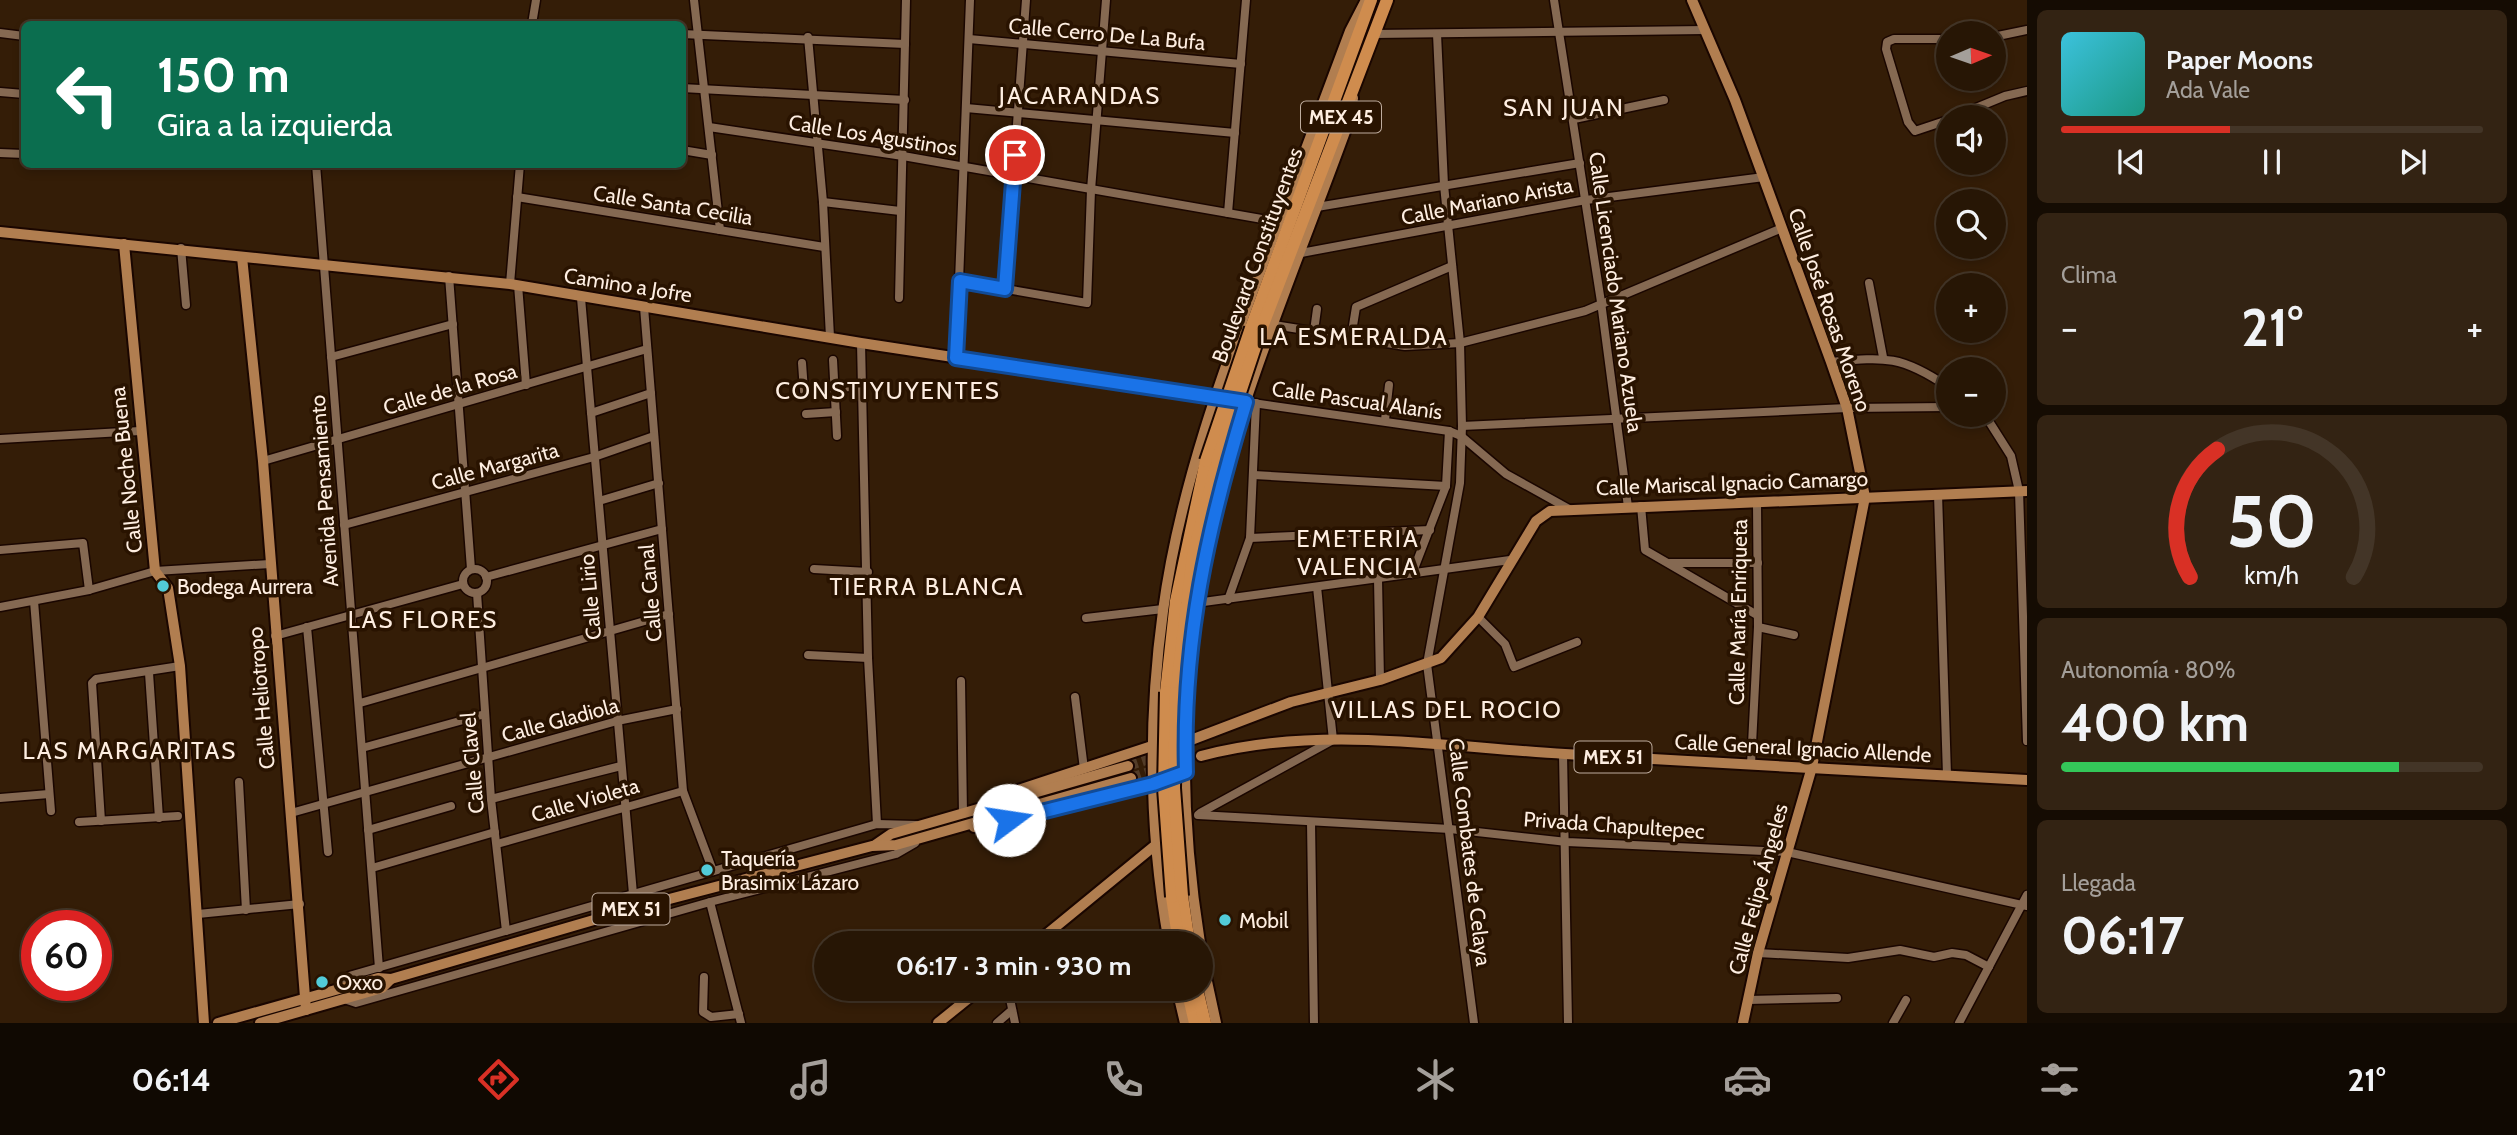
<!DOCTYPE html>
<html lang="es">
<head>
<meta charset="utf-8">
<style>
  :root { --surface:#271605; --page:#332313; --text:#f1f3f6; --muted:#a49f9a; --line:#433527; --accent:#d93025 }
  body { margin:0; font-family:Cabin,sans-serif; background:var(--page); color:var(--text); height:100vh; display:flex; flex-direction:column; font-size:26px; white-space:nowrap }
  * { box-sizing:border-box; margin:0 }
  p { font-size:23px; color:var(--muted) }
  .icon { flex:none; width:38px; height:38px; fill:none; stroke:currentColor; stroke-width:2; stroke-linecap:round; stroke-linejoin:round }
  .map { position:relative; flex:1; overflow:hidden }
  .side { display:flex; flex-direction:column; gap:10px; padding:10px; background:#150c03; width:490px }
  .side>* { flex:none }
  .guide { position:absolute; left:21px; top:21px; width:665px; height:147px; border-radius:10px; box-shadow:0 4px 10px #0003,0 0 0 2px var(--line); background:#0b6e4f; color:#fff; overflow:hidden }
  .needle { width:46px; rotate:88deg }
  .controls { position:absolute; left:1936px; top:21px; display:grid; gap:14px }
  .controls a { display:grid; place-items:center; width:70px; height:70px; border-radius:50%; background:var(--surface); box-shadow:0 4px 10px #0003,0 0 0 2px var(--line); font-size:35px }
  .speed { position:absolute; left:21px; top:910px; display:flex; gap:14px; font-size:35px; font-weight:700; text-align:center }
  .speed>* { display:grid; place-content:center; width:91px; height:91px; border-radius:50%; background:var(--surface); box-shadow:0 4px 10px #0003,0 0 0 2px var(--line); line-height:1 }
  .speed .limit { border:10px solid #d22; background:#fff; color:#111 }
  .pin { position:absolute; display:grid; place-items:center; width:60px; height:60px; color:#fff; margin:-30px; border:4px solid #fff; border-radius:50%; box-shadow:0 2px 7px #0007 }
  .me { position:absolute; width:77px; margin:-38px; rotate:76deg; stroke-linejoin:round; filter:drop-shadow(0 0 5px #0008) }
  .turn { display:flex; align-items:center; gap:24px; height:147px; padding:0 21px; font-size:32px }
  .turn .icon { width:91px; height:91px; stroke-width:2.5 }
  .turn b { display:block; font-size:49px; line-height:60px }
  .big { font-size:52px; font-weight:700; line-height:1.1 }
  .side .tile { flex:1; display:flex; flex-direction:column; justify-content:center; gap:10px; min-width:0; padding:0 24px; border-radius:10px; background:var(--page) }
  .side .dial { align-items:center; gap:0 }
  .dial svg { height:182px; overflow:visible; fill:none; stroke:var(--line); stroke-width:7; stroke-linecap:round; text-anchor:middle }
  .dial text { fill:var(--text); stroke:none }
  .song { display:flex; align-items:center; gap:21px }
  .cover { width:84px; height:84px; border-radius:10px; background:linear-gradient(135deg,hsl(190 70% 55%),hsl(170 70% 35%)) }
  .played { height:7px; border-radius:4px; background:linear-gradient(90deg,var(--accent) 40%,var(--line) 40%) }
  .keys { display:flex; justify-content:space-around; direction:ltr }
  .heat { display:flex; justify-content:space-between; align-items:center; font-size:38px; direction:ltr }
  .charge { height:10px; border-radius:5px; background:linear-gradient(90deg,#34c759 80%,var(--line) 0) }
  .trip { position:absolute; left:814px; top:931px; width:399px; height:70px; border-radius:35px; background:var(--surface); box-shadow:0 4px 10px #0003,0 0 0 2px var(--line); font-weight:700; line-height:70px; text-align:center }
  .menu { display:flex; height:112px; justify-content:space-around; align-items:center; background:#100902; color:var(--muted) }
  .menu .icon { width:49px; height:49px }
  .menu .selected { color:var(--accent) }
  .menu b { font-size:32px; color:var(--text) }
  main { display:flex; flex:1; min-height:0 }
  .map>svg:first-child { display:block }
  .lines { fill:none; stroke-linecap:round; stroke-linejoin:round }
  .major-tunnel { stroke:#523c28; stroke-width:10; stroke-dasharray:10 5; stroke-linecap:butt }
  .minor-casing { stroke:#1a0600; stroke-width:11 }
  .major-casing { stroke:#1a0600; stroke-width:14 }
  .highway-casing { stroke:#1a0600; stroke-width:16 }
  .minor { stroke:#856952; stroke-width:8 }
  .major { stroke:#b17e50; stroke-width:10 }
  .highway { stroke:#cf8c4e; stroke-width:12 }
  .highway-bridge-casing { stroke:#1a0600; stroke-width:16; stroke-linecap:butt }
  .highway-bridge { stroke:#cf8c4e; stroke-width:12 }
  .route-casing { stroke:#114b97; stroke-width:18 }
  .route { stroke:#1a73e8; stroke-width:12 }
  .poi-dot { fill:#52cbd8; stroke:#291300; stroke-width:2.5 }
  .labels { text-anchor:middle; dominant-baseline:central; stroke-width:7; stroke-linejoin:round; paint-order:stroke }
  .shield { fill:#291300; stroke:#beac9e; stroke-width:2 }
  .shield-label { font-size:19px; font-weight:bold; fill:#feeee1 }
  .street-label { font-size:21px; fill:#feeee1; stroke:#291300 }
  .poi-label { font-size:21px; fill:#feeee1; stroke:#291300; text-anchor:start }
  .quarter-label { font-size:24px; letter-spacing:2px; fill:#feeee1; stroke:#291300 }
</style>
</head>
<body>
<main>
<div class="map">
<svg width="2027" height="1023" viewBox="0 0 2027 1023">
  <rect width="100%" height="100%" fill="#341d07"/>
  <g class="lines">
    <g class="major-tunnel">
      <polyline points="1128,766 1161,755"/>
      <polyline points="1131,778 1161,768"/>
    </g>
    <g class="minor-casing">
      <g id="minor">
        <polyline points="694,0 720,230"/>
        <polyline points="1554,0 1601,302 1628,507"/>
        <polyline points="532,24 536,0"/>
        <polyline points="0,33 24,36"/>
        <polyline points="682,34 905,44"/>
        <polyline points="1373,34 1705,30"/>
        <polyline points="1437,34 1444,185 1460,343 1462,426 1460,483 1427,664 1474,1023"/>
        <polyline points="808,37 823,202 830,337"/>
        <polyline points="1993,37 2027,30"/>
        <polyline points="969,39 1241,64"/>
        <polyline points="1948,39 1894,39 1887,42 1886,49 1908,122 1915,131 1948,120"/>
        <polyline points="682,88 905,100"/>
        <polyline points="0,92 24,94"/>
        <polyline points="966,108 1235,133"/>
        <polyline points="1954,117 2005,96 2027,91"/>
        <polyline points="1574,119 1664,100"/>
        <polyline points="709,127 903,156 1279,222"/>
        <polyline points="682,150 712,155"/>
        <polyline points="0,153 24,154"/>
        <polyline points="316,164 379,968"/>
        <polyline points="517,197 824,247"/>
        <polyline points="823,202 900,211"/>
        <polyline points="1317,207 1580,163"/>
        <polyline points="1228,213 1246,0"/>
        <polyline points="181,248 186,305"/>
        <polyline points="1301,253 1586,200 1764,177"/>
        <polyline points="449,276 471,569"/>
        <polyline points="960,281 1087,303 1091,190 1106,0"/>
        <polyline points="1869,283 1883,357"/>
        <polyline points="510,284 520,164"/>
        <polyline points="518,285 526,385"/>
        <polyline points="1005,289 1026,0"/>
        <polyline points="581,298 633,894"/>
        <polyline points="899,298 906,0"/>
        <polyline points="644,307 683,791 713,871"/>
        <polyline points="1274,325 1405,346 1460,343 1585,311 1782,228"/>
        <polyline points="1314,331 1317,309"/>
        <polyline points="1351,338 1356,307 1452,266"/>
        <polyline points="861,343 868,658 877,824"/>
        <polyline points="331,357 453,324"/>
        <polyline points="956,358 970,0"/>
        <polyline points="833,360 837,436"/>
        <path d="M1831,362C1885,357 1901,355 1948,387"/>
        <polyline points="802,363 804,391 862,386"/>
        <polyline points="1246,402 1449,431 1461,436 1506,474 1569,509"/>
        <polyline points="591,413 651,393"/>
        <polyline points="806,414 836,412"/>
        <polyline points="1985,415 2011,456 2019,491 2027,741"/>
        <polyline points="1385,420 1389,385"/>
        <polyline points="1462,426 1847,408 1948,407"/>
        <polyline points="0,439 140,431"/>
        <polyline points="263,461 647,349"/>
        <polyline points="1254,475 1446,486"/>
        <polyline points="1938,494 1947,775"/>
        <polyline points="599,501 659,483"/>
        <polyline points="1641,506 1645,550 1757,615"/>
        <polyline points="344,525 594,457 654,436"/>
        <polyline points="1250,538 1430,530"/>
        <polyline points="0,550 83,543 89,590"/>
        <polyline points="1670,563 1758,563"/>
        <polyline points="814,569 868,572"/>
        <circle cx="475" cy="581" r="12"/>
        <polyline points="1412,574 1446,486 1449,431"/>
        <polyline points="486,577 662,529"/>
        <polyline points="1378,579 1380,680"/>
        <polyline points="477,593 491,799 506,931"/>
        <polyline points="1228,600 1250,538 1256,403"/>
        <polyline points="34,601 51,811"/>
        <polyline points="1196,603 1510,560"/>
        <polyline points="0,607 89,590 155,571 270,564"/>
        <polyline points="1478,617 1505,644 1514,667 1577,642"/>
        <polyline points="1086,618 1163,609"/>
        <polyline points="307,627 328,852"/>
        <polyline points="1758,627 1794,635"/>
        <polyline points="275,636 463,584"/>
        <polyline points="808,655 868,658"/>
        <polyline points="149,673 159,818"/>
        <polyline points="961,681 963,814"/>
        <polyline points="1075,697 1084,769"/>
        <polyline points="360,703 669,614"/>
        <polyline points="362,748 485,714"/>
        <polyline points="1563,754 1568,1023"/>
        <polyline points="1751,764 1758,627 1757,503"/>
        <polyline points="239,782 246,910"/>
        <polyline points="0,798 49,794"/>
        <polyline points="491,799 621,766"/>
        <polyline points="291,813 617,721 677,709"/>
        <polyline points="1200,813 1333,740 1317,587"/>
        <polyline points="1198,815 1450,829 1567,842 1787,852 2027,906"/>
        <polyline points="101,821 92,683 96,679 180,666"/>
        <polyline points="79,822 178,816"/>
        <polyline points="1311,822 1314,1023"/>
        <polyline points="368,830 451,806"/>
        <polyline points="497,844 683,791"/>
        <polyline points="372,868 495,832"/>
        <polyline points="710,902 741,1023"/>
        <polyline points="198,914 300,904"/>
        <polyline points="1758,953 1848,958 1900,950 1934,957 1952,953 1966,955 1989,967"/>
        <polyline points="704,977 703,1012 711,1017 739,1014"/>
        <polyline points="341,988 349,976 877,824 916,825"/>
        <polyline points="1009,994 1015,1023"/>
        <polyline points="344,999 356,1003 710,902 896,854 915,843"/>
        <polyline points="1748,1000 1837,998"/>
        <polyline points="997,1023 1012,1010"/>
        <polyline points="1893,1023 1906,1000"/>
        <polyline points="1959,1023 2027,895"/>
      </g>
    </g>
    <g class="major-casing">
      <g id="major">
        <polyline points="1692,0 1735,100 1831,362 1847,408 1865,497 1812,767 1758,953 1743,1023"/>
        <polyline points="0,232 510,284 861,343 1246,402"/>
        <polyline points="124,244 155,571 168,588 180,666 204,1023"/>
        <polyline points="242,257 263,461 306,1010"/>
        <polyline points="1191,740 1291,702 1380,680 1441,658 1478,617 1536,521 1550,511 2027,491"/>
        <path d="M1201,756C1320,724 1444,747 1565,754C1719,764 1873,771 2027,780"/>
        <polyline points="983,808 1003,795 1158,744"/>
        <polyline points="974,827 1158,782"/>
        <polyline points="875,845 891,834 1128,766"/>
        <polyline points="1036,943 1158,843"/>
        <path d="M1169,943C1149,833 1148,721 1163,611C1180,484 1226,363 1270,245C1297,174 1323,102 1350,31L1366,0"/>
        <path d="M1200,943C1177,799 1178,644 1215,502C1250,372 1304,245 1350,118L1353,98"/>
        <polyline points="1200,949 1216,1023"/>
        <polyline points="1177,989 1185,1023"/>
        <polyline points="218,1023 378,978 391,979 635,908 872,846 896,845 1131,778"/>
        <polyline points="260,1023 382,988 391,979"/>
        <polyline points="938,1023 980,989"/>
      </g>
    </g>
    <g class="highway-casing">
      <g id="highway">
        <polyline points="1251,328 1371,0"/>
        <polyline points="1259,335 1387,0"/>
        <polyline points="1166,692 1176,601 1206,461"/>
        <polyline points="1176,693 1193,556 1217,462"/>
        <polyline points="1182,896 1189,943"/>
        <polyline points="1172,897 1179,943"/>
        <polyline points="1187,989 1195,1023"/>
        <polyline points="1197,989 1205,1023"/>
      </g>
    </g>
    <use href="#minor" class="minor"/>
    <use href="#major" class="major"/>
    <use href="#highway" class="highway"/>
    <g class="highway-bridge-casing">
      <g id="highway-bridge">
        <polyline points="1206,461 1251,328"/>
        <polyline points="1217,462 1259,335"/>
        <polyline points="1166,692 1164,788 1172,897"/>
        <polyline points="1176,693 1174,788 1182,896"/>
      </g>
    </g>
    <use href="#highway-bridge" class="highway-bridge"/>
  </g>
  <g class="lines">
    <g class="route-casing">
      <path id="route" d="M1009,820L1153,784L1186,772C1182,641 1208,526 1246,402L956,358L960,281L1005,289L1015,155"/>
    </g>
    <use href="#route" class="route"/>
  </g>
  <g class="poi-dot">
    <circle cx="163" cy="586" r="7"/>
    <circle cx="707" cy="870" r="7"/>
    <circle cx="1225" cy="920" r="7"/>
    <circle cx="322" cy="982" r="7"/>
  </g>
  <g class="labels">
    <g class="shield">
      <rect x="1301" y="101.5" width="80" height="31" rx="5"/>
      <rect x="1574.5" y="741.5" width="77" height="31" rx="5"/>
      <rect x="592.5" y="893.5" width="77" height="31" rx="5"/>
    </g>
    <g class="shield-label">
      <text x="1341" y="117">MEX 45</text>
      <text x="1613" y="757">MEX 51</text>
      <text x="631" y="909">MEX 51</text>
    </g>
    <g class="street-label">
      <text transform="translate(1107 34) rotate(5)">Calle Cerro De La Bufa</text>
      <text transform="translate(873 135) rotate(9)">Calle Los Agustinos</text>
      <text transform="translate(1487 201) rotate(-11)">Calle Mariano Arista</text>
      <text transform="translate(673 205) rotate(9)">Calle Santa Cecilia</text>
      <text transform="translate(1257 255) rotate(-70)">Boulevard Constituyentes</text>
      <text transform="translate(628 285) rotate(9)">Camino a Jofre</text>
      <text transform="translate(1616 292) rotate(82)">Calle Licenciado Mariano Azuela</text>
      <text transform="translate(1830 310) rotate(71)">Calle José Rosas Moreno</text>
      <text transform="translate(450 389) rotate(-16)">Calle de la Rosa</text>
      <text transform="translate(1357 400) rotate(8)">Calle Pascual Alanís</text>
      <text transform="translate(495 466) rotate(-15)">Calle Margarita</text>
      <text transform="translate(126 470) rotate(-96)">Calle Noche Buena</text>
      <text transform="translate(1732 483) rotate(-2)">Calle Mariscal Ignacio Camargo</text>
      <text transform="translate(324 491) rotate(-94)">Avenida Pensamiento</text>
      <text transform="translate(650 593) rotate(-95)">Calle Canal</text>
      <text transform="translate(590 597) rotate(-95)">Calle Lirio</text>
      <text transform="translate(1738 612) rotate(-89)">Calle María Enriqueta</text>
      <text transform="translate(261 698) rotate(-95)">Calle Heliotropo</text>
      <text transform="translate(560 720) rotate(-15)">Calle Gladiola</text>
      <text transform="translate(1803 748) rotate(3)">Calle General Ignacio Allende</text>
      <text transform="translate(472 763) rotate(-95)">Calle Clavel</text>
      <text transform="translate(585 800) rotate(-16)">Calle Violeta</text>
      <text transform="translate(1614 825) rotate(4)">Privada Chapultepec</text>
      <text transform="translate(1470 852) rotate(83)">Calle Combates de Celaya</text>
      <text transform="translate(1758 889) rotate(-75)">Calle Felipe Ángeles</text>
    </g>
    <g class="poi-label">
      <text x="177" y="586">Bodega Aurrera</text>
      <text x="721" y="858">Taquería<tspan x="721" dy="24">Brasimix Lázaro</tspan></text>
      <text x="1239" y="920">Mobil</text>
      <text x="336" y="982">Oxxo</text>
    </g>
    <g class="quarter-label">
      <text x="1080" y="95">JACARANDAS</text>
      <text x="1564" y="107">SAN JUAN</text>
      <text x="1354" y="336">LA ESMERALDA</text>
      <text x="888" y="390">CONSTIYUYENTES</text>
      <text x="1358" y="538">EMETERIA<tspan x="1358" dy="28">VALENCIA</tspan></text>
      <text x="927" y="586">TIERRA BLANCA</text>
      <text x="423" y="619">LAS FLORES</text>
      <text x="1447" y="709">VILLAS DEL ROCIO</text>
      <text x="130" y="750">LAS MARGARITAS</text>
    </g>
  </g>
</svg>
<div class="controls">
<a><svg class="needle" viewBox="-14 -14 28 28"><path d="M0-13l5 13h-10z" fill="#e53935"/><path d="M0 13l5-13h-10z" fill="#a49f9a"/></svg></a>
<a><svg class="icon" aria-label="sound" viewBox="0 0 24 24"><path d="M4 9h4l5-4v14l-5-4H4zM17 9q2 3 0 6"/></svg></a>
<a><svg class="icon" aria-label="search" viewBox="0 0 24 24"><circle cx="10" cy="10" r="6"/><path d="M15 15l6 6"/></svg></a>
<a>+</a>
<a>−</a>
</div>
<div class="speed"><div class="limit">60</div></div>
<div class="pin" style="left:1015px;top:155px;background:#d93025"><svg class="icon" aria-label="arrive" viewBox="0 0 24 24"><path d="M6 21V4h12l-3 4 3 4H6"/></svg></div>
<svg class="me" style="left:1009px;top:820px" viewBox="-20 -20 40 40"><circle r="19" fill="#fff"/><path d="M0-13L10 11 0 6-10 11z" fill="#1a73e8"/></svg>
<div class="trip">06:17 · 3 min · 930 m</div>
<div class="guide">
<div class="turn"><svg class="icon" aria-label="left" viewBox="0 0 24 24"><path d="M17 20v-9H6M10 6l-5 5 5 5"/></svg><div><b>150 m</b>Gira a la izquierda</div></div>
</div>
</div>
<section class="side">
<div class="tile">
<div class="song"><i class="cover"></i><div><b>Paper Moons</b><p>Ada Vale</p></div></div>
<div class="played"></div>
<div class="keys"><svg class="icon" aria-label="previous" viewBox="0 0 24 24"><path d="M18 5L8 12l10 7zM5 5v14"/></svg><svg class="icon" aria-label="pause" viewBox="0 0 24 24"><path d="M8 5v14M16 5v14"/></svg><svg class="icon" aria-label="next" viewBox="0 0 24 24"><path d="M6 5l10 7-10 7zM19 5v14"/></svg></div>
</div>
<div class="tile"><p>Clima</p>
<div class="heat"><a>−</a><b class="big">21°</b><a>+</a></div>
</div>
<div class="tile dial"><svg viewBox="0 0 100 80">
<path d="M14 69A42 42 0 1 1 86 69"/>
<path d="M14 69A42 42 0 0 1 26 13" stroke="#d93025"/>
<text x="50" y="56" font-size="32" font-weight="700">50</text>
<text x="50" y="72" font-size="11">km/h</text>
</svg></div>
<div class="tile"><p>Autonomía · 80%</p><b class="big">400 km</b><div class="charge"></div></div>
<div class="tile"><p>Llegada</p><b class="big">06:17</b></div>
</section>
</main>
<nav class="menu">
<b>06:14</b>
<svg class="icon selected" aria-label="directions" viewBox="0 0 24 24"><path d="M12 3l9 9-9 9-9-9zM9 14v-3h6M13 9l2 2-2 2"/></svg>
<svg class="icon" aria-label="music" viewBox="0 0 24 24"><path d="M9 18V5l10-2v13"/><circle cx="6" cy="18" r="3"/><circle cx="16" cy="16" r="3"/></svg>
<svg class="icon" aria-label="phone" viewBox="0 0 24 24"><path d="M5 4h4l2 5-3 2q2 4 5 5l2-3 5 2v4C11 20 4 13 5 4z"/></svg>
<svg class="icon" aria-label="climate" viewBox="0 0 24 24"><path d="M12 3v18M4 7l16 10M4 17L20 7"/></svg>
<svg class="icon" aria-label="car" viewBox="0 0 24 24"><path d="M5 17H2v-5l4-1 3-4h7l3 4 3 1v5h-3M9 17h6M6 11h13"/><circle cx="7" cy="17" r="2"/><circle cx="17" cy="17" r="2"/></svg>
<svg class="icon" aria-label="filters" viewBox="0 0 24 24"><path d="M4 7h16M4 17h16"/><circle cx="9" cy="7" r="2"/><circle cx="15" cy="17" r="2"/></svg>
<b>21°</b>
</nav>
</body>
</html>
